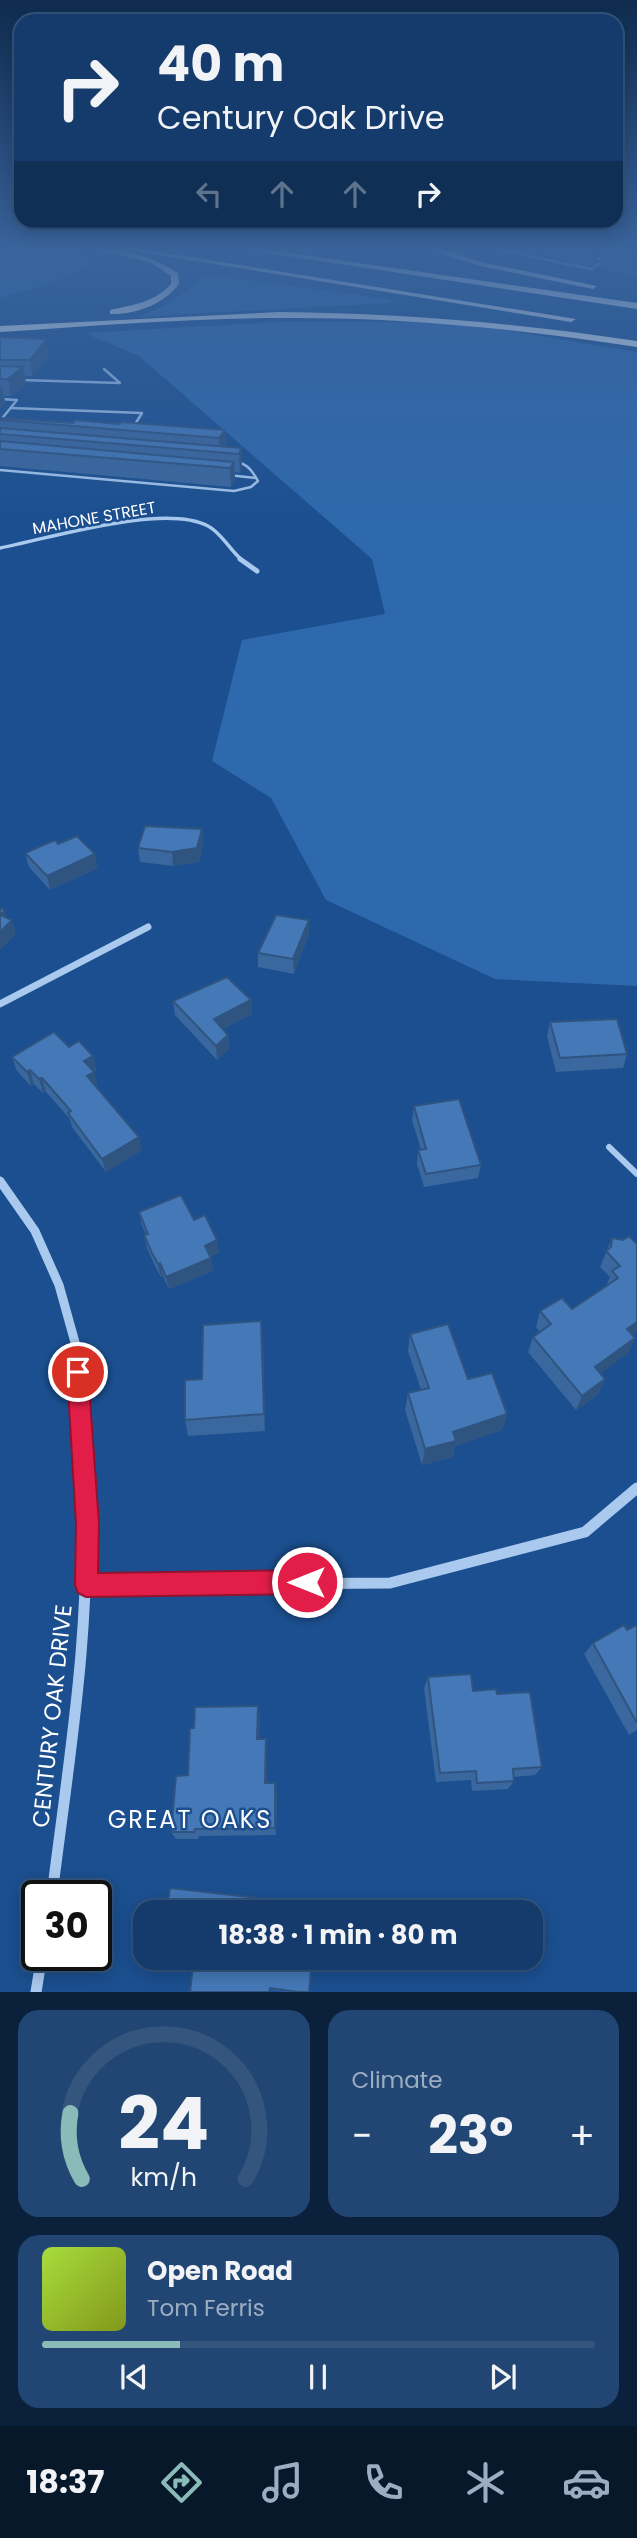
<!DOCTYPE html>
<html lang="en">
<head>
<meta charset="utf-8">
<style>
  :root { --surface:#143b6b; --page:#214673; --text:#f1f3f6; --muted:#9dadc1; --line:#33557e; --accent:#8bbbb9 }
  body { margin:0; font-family:Poppins,sans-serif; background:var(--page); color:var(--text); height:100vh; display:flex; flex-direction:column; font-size:26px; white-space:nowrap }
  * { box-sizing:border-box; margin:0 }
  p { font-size:23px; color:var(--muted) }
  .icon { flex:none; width:38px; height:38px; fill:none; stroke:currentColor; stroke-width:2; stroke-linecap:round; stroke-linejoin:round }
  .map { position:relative; height:1992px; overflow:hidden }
  .panel { display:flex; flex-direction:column; gap:18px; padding:18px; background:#0b203b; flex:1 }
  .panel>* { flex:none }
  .top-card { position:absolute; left:14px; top:14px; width:609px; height:214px; border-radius:21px; box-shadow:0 4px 18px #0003,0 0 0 2px var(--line); background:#143b6b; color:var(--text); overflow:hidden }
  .speed { position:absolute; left:21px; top:1880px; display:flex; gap:14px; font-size:35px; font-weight:700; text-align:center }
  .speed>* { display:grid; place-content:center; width:91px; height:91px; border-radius:50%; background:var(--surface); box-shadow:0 4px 18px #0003,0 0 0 2px var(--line); line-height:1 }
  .speed .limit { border:4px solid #111; border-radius:10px; background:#fff; color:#111 }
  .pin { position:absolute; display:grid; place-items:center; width:60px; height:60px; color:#fff; margin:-30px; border:4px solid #fff; border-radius:50%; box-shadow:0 2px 7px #0007 }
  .me { position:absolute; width:77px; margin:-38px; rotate:270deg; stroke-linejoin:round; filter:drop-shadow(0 0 5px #0008) }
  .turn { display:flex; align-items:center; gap:24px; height:147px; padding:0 28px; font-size:32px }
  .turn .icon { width:91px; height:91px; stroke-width:2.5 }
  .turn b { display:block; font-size:49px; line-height:60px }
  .lanes { display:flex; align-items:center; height:66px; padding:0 28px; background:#0003; justify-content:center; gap:35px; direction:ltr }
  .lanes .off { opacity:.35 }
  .big { font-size:52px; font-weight:700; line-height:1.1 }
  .panel .widget { flex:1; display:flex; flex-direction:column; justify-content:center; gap:10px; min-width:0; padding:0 24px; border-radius:21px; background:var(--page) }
  .panel .dial { align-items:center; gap:0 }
  .dial svg { height:182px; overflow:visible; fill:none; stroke:var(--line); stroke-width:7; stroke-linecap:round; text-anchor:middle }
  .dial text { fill:var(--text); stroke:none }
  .song { display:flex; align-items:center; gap:21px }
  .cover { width:84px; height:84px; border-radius:10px; background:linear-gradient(135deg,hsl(80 70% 55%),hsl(70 70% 35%)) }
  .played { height:7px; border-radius:4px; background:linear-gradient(90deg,var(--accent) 25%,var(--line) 25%) }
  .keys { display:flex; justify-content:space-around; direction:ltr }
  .heat { display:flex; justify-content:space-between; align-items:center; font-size:38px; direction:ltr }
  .panel .tiles { flex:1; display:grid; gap:18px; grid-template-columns:1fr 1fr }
  .widget:last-child { grid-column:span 2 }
  .trip { position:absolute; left:133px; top:1900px; width:410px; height:70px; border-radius:21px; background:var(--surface); box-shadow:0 4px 18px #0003,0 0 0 2px var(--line); font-weight:700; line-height:70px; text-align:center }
  .dock { display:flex; height:112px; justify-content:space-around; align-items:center; background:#08182b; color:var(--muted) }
  .dock .icon { width:49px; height:49px }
  .dock .active { color:var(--accent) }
  .dock b { font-size:32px; color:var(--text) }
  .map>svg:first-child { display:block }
  .green { fill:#2e69ad }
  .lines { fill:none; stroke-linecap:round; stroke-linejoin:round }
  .service-far1 { stroke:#a9c9ee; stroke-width:2.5 }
  .service { stroke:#a9c9ee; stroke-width:6 }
  .minor-far4 { stroke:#a9c9ee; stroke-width:3.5 }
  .minor-far3 { stroke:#a9c9ee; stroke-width:5 }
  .minor-far2 { stroke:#a9c9ee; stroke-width:7 }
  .minor-far1 { stroke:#a9c9ee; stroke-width:9 }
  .minor { stroke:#a9c9ee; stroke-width:11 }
  .motorway { fill:#fff; fill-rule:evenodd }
  .wall { fill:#3a679d }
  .shaded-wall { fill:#305480 }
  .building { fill:#4478b7; stroke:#305480; stroke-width:2 }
  .route { fill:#e11d48; stroke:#92132f; stroke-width:2 }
  .labels { text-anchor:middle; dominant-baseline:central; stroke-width:5; stroke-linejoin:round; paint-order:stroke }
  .far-street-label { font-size:16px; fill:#fff; stroke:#1b4f8f }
  .near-street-label { font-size:23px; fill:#fff; stroke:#1b4f8f }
  .near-neighbourhood-label { font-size:24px; letter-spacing:2px; fill:#fff; stroke:#1b4f8f }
</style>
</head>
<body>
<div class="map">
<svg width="637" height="1992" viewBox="0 0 637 1992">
  <rect width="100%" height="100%" fill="#1b4f8f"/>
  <g class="green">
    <path d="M0,247H30L89,255L93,259C79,280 24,290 0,298Z"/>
    <path d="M207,274L394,300L388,303L137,317C153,311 171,304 184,292C192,285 196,280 207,274Z"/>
    <polygon points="279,322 455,322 637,352 637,986 495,979 326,900 271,798 212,761 242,640 385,614 372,559 139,356 85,333"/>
  </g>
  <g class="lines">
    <g class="service-far1">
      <polyline points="487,247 591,269 604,261 591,256"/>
      <polyline points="21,380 120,383 104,369"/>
      <polyline points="0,399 17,400 0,421"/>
      <polyline points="11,408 142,413 134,426"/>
      <path d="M0,470L234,491L251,487L258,481C252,470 247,464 235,461"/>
      <polyline points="228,475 256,478"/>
    </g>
    <polyline class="service" points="609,1147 637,1174"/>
    <path class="minor-far4" d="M0,548C51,538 163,503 208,526C222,533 230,551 243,561"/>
    <polyline class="minor-far3" points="240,559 257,571"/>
    <polyline class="minor-far2" points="0,1004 148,927"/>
    <polyline class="minor-far1" points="0,1181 35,1231 59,1285 76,1346 84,1483"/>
    <g class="minor">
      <polyline points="87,1585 390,1583 585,1532 637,1488"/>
      <path d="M52,1895C69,1758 93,1620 84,1481"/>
      <polyline points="36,1992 42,1955"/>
    </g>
    <g class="motorway">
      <path d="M85,247C119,247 150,255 178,273L179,284C164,304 135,315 110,314V310C133,305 155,302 171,284V276L150,262Z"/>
      <polygon points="109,247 128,247 576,319 571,322"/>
      <polygon points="228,247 248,247 637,303 637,309"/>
      <polygon points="421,247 433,247 481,262 597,286 593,289 480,266"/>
      <path d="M279,312C399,313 518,323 637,341V347C519,329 401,317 282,318C188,318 94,326 0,332V326Z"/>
    </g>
  </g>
  <g class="wall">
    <polygon points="540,247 637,247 637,276 599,268 601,256 597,254 596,262 590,265 539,254"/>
    <polygon points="0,337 49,356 32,376 25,376 26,384 11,396 4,396 5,403 0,409"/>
    <polygon points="0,418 225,430 226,447 241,448 242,466 240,473 235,472 235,480 231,487 0,466"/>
    <polygon points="202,829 203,843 199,862 173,866 140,862 138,848"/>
    <polygon points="25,853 98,868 50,890 29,867"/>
    <polygon points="309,920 309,934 294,974 258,967 258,953"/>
    <polygon points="251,1000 252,1014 223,1029 228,1035 229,1049 217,1060 175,1015 173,1001"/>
    <polygon points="550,1022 627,1054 623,1068 556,1072 547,1036"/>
    <polygon points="69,1047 93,1056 96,1070 94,1072 97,1086 96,1087 142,1150 106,1172 72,1127 70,1119 46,1092 43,1093 34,1084 31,1086 17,1071 12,1057"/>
    <polygon points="414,1106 481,1165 478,1178 424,1187 417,1164 418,1150 421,1150 412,1120"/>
    <polygon points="139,1212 194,1220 219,1253 210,1257 213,1271 169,1289 163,1276 161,1277 155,1266 147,1248 144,1235 146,1234 142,1226"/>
    <polygon points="612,1238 637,1244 637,1332 633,1335 635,1338 628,1353 600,1373 599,1394 576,1410 528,1352 533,1337 540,1332 536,1327 540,1311 572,1309 606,1286 610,1277 600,1267"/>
    <polygon points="410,1334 468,1379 507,1414 502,1430 455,1446 453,1457 422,1465 405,1410 408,1393 421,1390 408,1351"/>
    <polygon points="263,1339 265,1431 188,1436 185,1420 202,1379"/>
    <polygon points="637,1625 637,1730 629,1735 584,1654 593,1643 627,1630"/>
    <polygon points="428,1677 473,1691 497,1694 542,1767 535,1775 514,1777 514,1781 508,1789 472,1791 471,1780 436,1782 424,1688"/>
    <polygon points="258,1706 260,1716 259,1739 266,1739 267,1748 267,1783 275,1783 277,1791 276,1835 199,1836 198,1839 176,1839 171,1832 188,1775 194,1728"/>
    <polygon points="194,1958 310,1992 287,1992 271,1990"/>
  </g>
  <g class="shaded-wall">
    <polygon points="597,247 598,247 596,262 590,265 593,249"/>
    <polygon points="47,339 49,356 32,376 30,360"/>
    <polygon points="23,367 26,384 11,396 8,379"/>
    <polygon points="2,386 5,403 0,409 0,388"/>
    <polygon points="225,430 226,448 220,453 219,438"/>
    <polygon points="241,448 242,466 240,473 239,454"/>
    <polygon points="234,462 235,480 231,487 230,468"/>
    <polygon points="202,829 203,843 199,862 173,866 172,852"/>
    <polygon points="95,854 98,868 50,890 47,876"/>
    <polygon points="5,910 9,923 12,920 16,934 0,950 0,915"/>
    <polygon points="309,920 309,934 294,974 293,959"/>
    <polygon points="251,1000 252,1014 216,1033 214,1019"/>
    <polygon points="228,1035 229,1049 217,1060 216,1046"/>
    <polygon points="93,1056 96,1070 94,1072 97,1086 90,1090 84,1061"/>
    <polygon points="30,1070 34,1084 31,1086 27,1072"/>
    <polygon points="42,1078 46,1092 43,1093 39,1079"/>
    <polygon points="139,1137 142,1150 106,1172 102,1159"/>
    <polygon points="217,1240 219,1253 207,1258 205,1246"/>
    <polygon points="211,1258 213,1271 169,1289 166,1277"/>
    <polygon points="160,1263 163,1276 161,1277 158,1264"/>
    <polygon points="261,1321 263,1339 265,1431 264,1414"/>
    <polygon points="637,1322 637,1332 621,1344 627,1329"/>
    <polygon points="635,1338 628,1353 589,1382 595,1367"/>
    <polygon points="605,1379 599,1394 576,1410 582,1396"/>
    <polygon points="507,1414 502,1430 455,1446 453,1457 422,1465 425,1449 453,1432"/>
    <polygon points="258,1706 260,1716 259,1748 257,1739"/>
    <polygon points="266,1739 267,1748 267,1791 265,1783"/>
    <polygon points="275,1783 277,1791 276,1835 275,1828"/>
  </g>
  <g class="building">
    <polygon points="580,247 597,247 593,249"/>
    <polygon points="609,247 637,247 637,260 602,253 610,248"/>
    <polygon points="0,337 47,339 30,360 0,360"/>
    <polygon points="0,366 23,367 8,379 0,379"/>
    <polygon points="0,418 73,423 75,420 119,424 122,422 225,430 219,438 0,420"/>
    <polygon points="0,428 241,448 239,454 0,434"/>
    <polygon points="0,441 234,462 230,468 0,449"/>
    <polygon points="145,826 202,829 197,848 172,852 138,848"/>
    <polygon points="77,836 95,854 47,876 25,853 55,840 58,844"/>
    <polygon points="0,908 5,910 0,915 12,920 0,932"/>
    <polygon points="276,915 309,920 293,959 258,953"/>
    <polygon points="227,977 251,1000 214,1019 228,1035 216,1046 173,1001"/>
    <polygon points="617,1019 627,1054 560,1058 550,1022"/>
    <polygon points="54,1032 69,1047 79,1041 93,1056 84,1061 94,1072 87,1076 139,1137 102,1159 68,1113 71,1111 42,1078 39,1079 30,1070 27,1072 12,1057"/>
    <polygon points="459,1099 481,1165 426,1174 418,1150 426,1149 414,1106"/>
    <polygon points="181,1195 194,1220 205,1215 217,1240 205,1246 211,1258 166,1277 160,1263 158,1264 152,1253 144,1235 148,1234 139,1212"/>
    <polygon points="629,1236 637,1244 637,1322 627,1329 635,1338 595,1367 605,1379 582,1396 533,1337 551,1324 540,1311 562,1298 572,1309 618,1278 612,1271 620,1266 606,1251 611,1247 612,1238 623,1240"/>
    <polygon points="261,1321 264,1414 185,1420 185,1380 202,1379 203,1325"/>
    <polygon points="448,1324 468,1379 492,1373 507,1414 453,1432 456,1441 425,1449 408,1393 429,1388 410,1334"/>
    <polygon points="624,1625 627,1630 637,1625 637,1723 593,1643"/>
    <polygon points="471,1674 473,1691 496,1689 497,1694 530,1692 542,1767 513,1769 514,1781 477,1783 476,1771 440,1773 428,1677"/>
    <polygon points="258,1706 257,1739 266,1739 265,1783 275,1783 275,1828 195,1829 194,1832 171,1832 176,1776 188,1775 190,1728 194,1728 195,1707"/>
    <polygon points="170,1888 284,1901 283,1913 166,1913"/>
    <polygon points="194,1958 312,1958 309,1992 298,1992 270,1988 269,1992 190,1992"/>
  </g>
  <linearGradient id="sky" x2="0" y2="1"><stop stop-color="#0f2b4f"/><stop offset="0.47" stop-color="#39639b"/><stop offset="1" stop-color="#39639b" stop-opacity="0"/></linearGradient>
  <rect width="637" height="526" fill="url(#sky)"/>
  <polygon class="route" points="78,1362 85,1365 88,1372 99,1524 98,1573 307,1570 315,1574 319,1582 315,1590 307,1594 86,1597 78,1593 75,1585 76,1524 67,1372 70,1365"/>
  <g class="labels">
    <g class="far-street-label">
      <text transform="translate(94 518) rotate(-10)">MAHONE STREET</text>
    </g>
    <g class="near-street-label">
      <text transform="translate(52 1716) rotate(-84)">CENTURY OAK DRIVE</text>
    </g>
    <g class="near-neighbourhood-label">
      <text x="190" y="1819">GREAT OAKS</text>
    </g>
  </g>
</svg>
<div class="speed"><div class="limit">30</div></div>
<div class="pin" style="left:78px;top:1372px;background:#d93025"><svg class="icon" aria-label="arrive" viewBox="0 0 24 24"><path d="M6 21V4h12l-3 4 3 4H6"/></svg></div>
<svg class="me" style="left:307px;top:1582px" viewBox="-20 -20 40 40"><circle r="17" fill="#e11d48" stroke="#fff" stroke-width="3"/><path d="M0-11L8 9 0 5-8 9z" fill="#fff"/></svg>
<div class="trip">18:38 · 1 min · 80 m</div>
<div class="top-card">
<div class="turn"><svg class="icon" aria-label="right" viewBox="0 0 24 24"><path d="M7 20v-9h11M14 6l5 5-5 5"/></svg><div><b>40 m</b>Century Oak Drive</div></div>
<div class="lanes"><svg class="icon off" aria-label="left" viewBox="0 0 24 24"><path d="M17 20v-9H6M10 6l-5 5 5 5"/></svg><svg class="icon off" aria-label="ahead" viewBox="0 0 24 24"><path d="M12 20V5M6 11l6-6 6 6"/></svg><svg class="icon off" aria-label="ahead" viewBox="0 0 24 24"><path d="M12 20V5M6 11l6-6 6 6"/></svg><svg class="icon" aria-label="right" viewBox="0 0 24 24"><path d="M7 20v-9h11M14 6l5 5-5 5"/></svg></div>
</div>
</div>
<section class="panel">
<div class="tiles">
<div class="widget dial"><svg viewBox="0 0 100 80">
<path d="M14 69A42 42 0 1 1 86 69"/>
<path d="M14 69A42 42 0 0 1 9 40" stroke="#8bbbb9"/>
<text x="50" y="56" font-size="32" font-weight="700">24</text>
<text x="50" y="72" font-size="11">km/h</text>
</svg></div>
<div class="widget"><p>Climate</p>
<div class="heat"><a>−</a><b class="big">23°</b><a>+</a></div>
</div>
<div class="widget">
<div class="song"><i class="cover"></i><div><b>Open Road</b><p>Tom Ferris</p></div></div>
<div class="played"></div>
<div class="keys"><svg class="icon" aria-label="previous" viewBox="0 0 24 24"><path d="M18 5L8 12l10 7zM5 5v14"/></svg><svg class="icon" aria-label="pause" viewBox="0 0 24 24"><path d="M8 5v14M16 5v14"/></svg><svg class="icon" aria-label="next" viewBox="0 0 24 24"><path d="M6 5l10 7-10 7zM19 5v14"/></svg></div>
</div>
</div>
</section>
<nav class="dock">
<b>18:37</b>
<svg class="icon active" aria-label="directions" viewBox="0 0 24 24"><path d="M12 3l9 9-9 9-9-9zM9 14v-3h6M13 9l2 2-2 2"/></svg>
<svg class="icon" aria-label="music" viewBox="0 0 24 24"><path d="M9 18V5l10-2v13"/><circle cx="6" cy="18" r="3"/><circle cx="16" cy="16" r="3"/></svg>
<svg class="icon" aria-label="phone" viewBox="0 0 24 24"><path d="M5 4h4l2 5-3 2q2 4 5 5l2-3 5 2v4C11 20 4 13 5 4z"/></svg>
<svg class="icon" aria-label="climate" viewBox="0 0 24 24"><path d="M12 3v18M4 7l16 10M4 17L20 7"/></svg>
<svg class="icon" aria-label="car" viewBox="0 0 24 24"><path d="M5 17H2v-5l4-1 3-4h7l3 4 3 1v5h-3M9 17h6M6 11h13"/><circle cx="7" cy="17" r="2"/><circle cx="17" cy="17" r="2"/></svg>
</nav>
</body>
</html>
